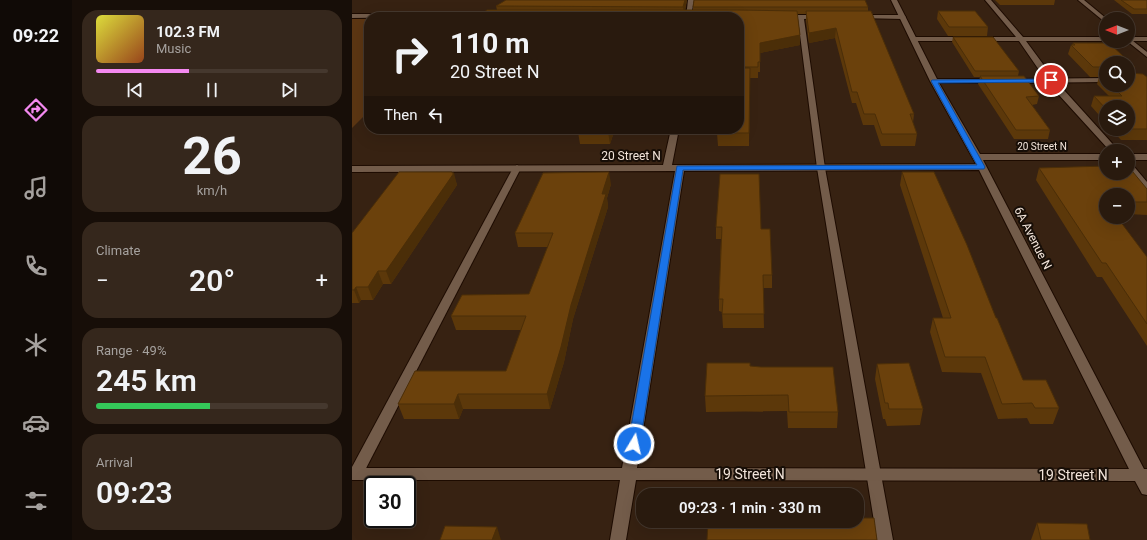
<!DOCTYPE html>
<html lang="en">
<head>
<meta charset="utf-8">
<style>
  :root { --surface:#291a0e; --page:#35271c; --text:#f1f3f6; --muted:#a5a19e; --line:#45382e; --accent:#f489f0 }
  body { margin:0; font-family:Roboto,sans-serif; background:var(--page); color:var(--text); height:100vh; display:flex; flex-direction:column; font-size:15px; white-space:nowrap }
  * { box-sizing:border-box; margin:0 }
  p { font-size:13px; color:var(--muted) }
  .icon { flex:none; width:22px; height:22px; fill:none; stroke:currentColor; stroke-width:2; stroke-linecap:round; stroke-linejoin:round }
  .map { position:relative; flex:1; overflow:hidden }
  .drawer { display:flex; flex-direction:column; gap:10px; padding:10px; background:#170e08; width:280px }
  .drawer>* { flex:none }
  .guide { position:absolute; left:12px; top:12px; width:380px; height:122px; border-radius:16px; box-shadow:0 4px 16px #0002,0 0 0 1px var(--line); background:#291a0e; color:var(--text); overflow:hidden }
  .needle { width:26px; rotate:270deg }
  .tools { position:absolute; left:747px; top:12px; display:grid; gap:8px }
  .tools a { display:grid; place-items:center; width:36px; height:36px; border-radius:50%; background:var(--surface); box-shadow:0 4px 16px #0002,0 0 0 1px var(--line); font-size:20px }
  .speed { position:absolute; left:12px; top:476px; display:flex; gap:8px; font-size:20px; font-weight:700; text-align:center }
  .speed>* { display:grid; place-content:center; width:52px; height:52px; border-radius:50%; background:var(--surface); box-shadow:0 4px 16px #0002,0 0 0 1px var(--line); line-height:1 }
  .speed .limit { border:2px solid #111; border-radius:6px; background:#fff; color:#111 }
  .pin { position:absolute; display:grid; place-items:center; width:34px; height:34px; color:#fff; margin:-17px; border:2px solid #fff; border-radius:50%; box-shadow:0 1px 4px #0007 }
  .me { position:absolute; width:44px; margin:-22px; rotate:9deg; stroke-linejoin:round; filter:drop-shadow(0 0 3px #0008) }
  .turn { display:flex; align-items:center; gap:14px; height:84px; padding:0 20px; font-size:18px }
  .turn .icon { width:52px; height:52px; stroke-width:2.5 }
  .turn b { display:block; font-size:28px; line-height:34px }
  .then { display:flex; align-items:center; height:38px; padding:0 20px; background:#0003; gap:8px; font-size:15px }
  .big { font-size:30px; font-weight:600; line-height:1.1 }
  .drawer .tile { flex:1; display:flex; flex-direction:column; justify-content:center; gap:6px; min-width:0; padding:0 14px; border-radius:16px; background:var(--page) }
  .drawer .dial { align-items:center; gap:0 }
  .dial b { font-size:52px; line-height:1 }
  .song { display:flex; align-items:center; gap:12px }
  .cover { width:48px; height:48px; border-radius:6px; background:linear-gradient(135deg,hsl(60 70% 55%),hsl(20 70% 35%)) }
  .played { height:4px; border-radius:2px; background:linear-gradient(90deg,var(--accent) 40%,var(--line) 40%) }
  .keys { display:flex; justify-content:space-around; direction:ltr }
  .heat { display:flex; justify-content:space-between; align-items:center; font-size:22px; direction:ltr }
  .charge { height:6px; border-radius:3px; background:linear-gradient(90deg,#34c759 49%,var(--line) 0) }
  .trip { position:absolute; left:284px; top:488px; width:228px; height:40px; border-radius:16px; background:var(--surface); box-shadow:0 4px 16px #0002,0 0 0 1px var(--line); font-weight:600; line-height:40px; text-align:center }
  main { display:flex; flex:1; min-height:0 }
  .dock { display:flex; flex-direction:column; width:72px; justify-content:space-around; align-items:center; background:#100a06; color:var(--muted) }
  .dock .icon { width:28px; height:28px }
  .dock .current { color:var(--accent) }
  .dock b { font-size:18px; color:var(--text) }
  .map>svg:first-child { display:block }
  .green { fill:#5c3613 }
  .lines { fill:none; stroke-linecap:round; stroke-linejoin:round }
  .service-casing { stroke:#1d0b00; stroke-width:2 }
  .minor-casing { stroke:#1d0b00; stroke-width:2 }
  .service { fill:#735c4a; fill-rule:evenodd }
  .minor { fill:#735c4a; fill-rule:evenodd }
  .wall { fill:#5c380a; fill-rule:evenodd }
  .shaded-wall { fill:#4b2e08 }
  .building { fill:#6b410c; stroke:#4b2e08 }
  .route { fill:#1a73e8; stroke:#114b97 }
  .labels { text-anchor:middle; dominant-baseline:central; stroke-width:4; stroke-linejoin:round; paint-order:stroke }
  .far-street-label { font-size:10px; fill:#f3e5db; stroke:#170e07 }
  .street-label { font-size:12px; fill:#f3e5db; stroke:#170e07 }
  .near-street-label { font-size:14px; fill:#f3e5db; stroke:#170e07 }
</style>
</head>
<body>
<main>
<nav class="dock">
<b>09:22</b>
<svg class="icon current" aria-label="directions" viewBox="0 0 24 24"><path d="M12 3l9 9-9 9-9-9zM9 14v-3h6M13 9l2 2-2 2"/></svg>
<svg class="icon" aria-label="music" viewBox="0 0 24 24"><path d="M9 18V5l10-2v13"/><circle cx="6" cy="18" r="3"/><circle cx="16" cy="16" r="3"/></svg>
<svg class="icon" aria-label="phone" viewBox="0 0 24 24"><path d="M5 4h4l2 5-3 2q2 4 5 5l2-3 5 2v4C11 20 4 13 5 4z"/></svg>
<svg class="icon" aria-label="climate" viewBox="0 0 24 24"><path d="M12 3v18M4 7l16 10M4 17L20 7"/></svg>
<svg class="icon" aria-label="car" viewBox="0 0 24 24"><path d="M5 17H2v-5l4-1 3-4h7l3 4 3 1v5h-3M9 17h6M6 11h13"/><circle cx="7" cy="17" r="2"/><circle cx="17" cy="17" r="2"/></svg>
<svg class="icon" aria-label="filters" viewBox="0 0 24 24"><path d="M4 7h16M4 17h16"/><circle cx="9" cy="7" r="2"/><circle cx="15" cy="17" r="2"/></svg>
</nav>
<section class="drawer">
<div class="tile">
<div class="song"><i class="cover"></i><div><b>102.3 FM</b><p>Music</p></div></div>
<div class="played"></div>
<div class="keys"><svg class="icon" aria-label="previous" viewBox="0 0 24 24"><path d="M18 5L8 12l10 7zM5 5v14"/></svg><svg class="icon" aria-label="pause" viewBox="0 0 24 24"><path d="M8 5v14M16 5v14"/></svg><svg class="icon" aria-label="next" viewBox="0 0 24 24"><path d="M6 5l10 7-10 7zM19 5v14"/></svg></div>
</div>
<div class="tile dial"><b>26</b><p>km/h</p></div>
<div class="tile"><p>Climate</p>
<div class="heat"><a>−</a><b class="big">20°</b><a>+</a></div>
</div>
<div class="tile"><p>Range · 49%</p><b class="big">245 km</b><div class="charge"></div></div>
<div class="tile"><p>Arrival</p><b class="big">09:23</b></div>
</section>
<div class="map">
<svg width="795" height="540" viewBox="0 0 795 540">
  <rect width="100%" height="100%" fill="#372212"/>
  <polygon class="green" points="0,19 17,19 17,111 0,128"/>
  <g class="lines">
    <g class="service-casing">
      <g id="service">
        <polygon points="336,0 342,0 339,16 334,17"/>
        <polygon points="633,0 639,0 671,37 754,37 754,41 674,41 702,79 767,151 758,151 696,83 667,41 562,41 559,39 562,37 664,37"/>
        <polygon points="0,14 141,14 144,16 0,18"/>
        <polygon points="467,15 470,17 469,18 452,19 473,168 541,540 525,540 465,168 446,19 431,19 428,17 431,15"/>
        <polygon points="507,15 551,15 554,17 551,19 505,18 504,17"/>
        <rect x="776" y="37" width="19" height="4"/>
        <polygon points="776,162 779,163 795,182 795,191 792,190 776,171"/>
        <polygon points="165,165 169,168 9,478 4,480 0,479 0,467 161,168"/>
      </g>
    </g>
    <g class="minor-casing">
      <g id="minor">
        <path d="M539,0H545L585,79H641L645,81L641,83H587L628,154H754V160H631L792,469H795V495L790,494L783,481L284,480L274,540H258L268,480H0V468H270L323,171L0,172V166L311,165L319,129H327L320,165L624,164L578,81ZM627,170L777,469L285,468L332,171Z"/>
        <polygon points="726,0 732,0 755,19 754,23"/>
        <polygon points="776,37 795,52 795,57 775,41 776,41"/>
        <polygon points="754,78 754,82 662,83 658,81 662,79"/>
        <rect x="776" y="154" width="19" height="6"/>
      </g>
    </g>
    <use href="#service" class="service"/>
    <use href="#minor" class="minor"/>
  </g>
  <g class="wall">
    <polygon points="335,0 333,10 341,10 341,7 516,7 516,11 562,114 561,123 565,134 563,146 529,146 522,125 511,125 504,103 500,103 483,38 457,43 454,20 454,14 445,14 448,45 408,53 408,72 406,72 406,78 398,78 397,146 366,146 365,133 387,129 387,17 145,10 144,6"/>
    <polygon points="643,0 703,0 702,5 648,5"/>
    <polygon points="762,0 795,0 795,14 780,14"/>
    <polygon points="586,11 636,27 635,36 596,36 585,19"/>
    <polygon points="601,37 667,71 666,76 687,96 685,104 680,105 698,130 696,139 662,139 626,84 628,77 622,77 600,42"/>
    <path d="M721,43L783,67L781,73L795,77V140H769L759,129H776L754,107V123L739,106L742,96H757L745,84L747,77H738L716,54L719,45H720ZM754,63L776,85H754Z"/>
    <polygon points="263,129 258,144 228,144 226,132"/>
    <polygon points="687,168 795,189 795,215 776,214 776,195 754,195 754,217 795,257 795,346 750,277 745,277 684,180"/>
    <polygon points="550,172 644,318 671,380 707,408 701,424 678,424 675,418 646,419 629,373 590,372 578,332 581,318 591,318 548,185"/>
    <polygon points="101,173 105,185 39,284 31,284 21,300 9,300 7,303 0,303 0,233"/>
    <polygon points="259,184 255,198 256,207 221,319 212,362 198,409 111,409 107,419 52,419 46,404 154,371 169,330 104,330 99,316 177,294 196,247 166,247 163,233"/>
    <polygon points="364,227 409,229 420,275 420,288 411,288 412,328 371,328 370,312 367,311 367,299 369,239 364,239"/>
    <polygon points="525,364 571,409 568,425 535,426 533,419 531,419 523,379"/>
    <polygon points="398,366 486,412 485,428 436,428 435,411 354,412 353,396"/>
    <polygon points="685,523 738,540 679,540"/>
  </g>
  <g class="shaded-wall">
    <polygon points="333,0 335,0 332,14 331,7"/>
    <polygon points="484,28 483,38 457,43 457,33"/>
    <polygon points="448,35 448,45 408,53 408,43"/>
    <polygon points="257,129 263,129 258,144 256,132"/>
    <polygon points="100,172 101,174 102,173 105,185 39,284 34,271"/>
    <polygon points="257,172 259,184 255,198 256,207 221,319 212,362 198,409 195,394 219,305 250,194"/>
    <polygon points="26,271 31,284 21,300 16,287"/>
    <polygon points="4,287 9,300 7,303 2,290"/>
    <polygon points="106,394 111,409 107,419 102,404"/>
    <polygon points="145,527 149,540 140,540"/>
  </g>
  <g class="building">
    <polygon points="154,0 333,0 331,7 144,6"/>
    <polygon points="342,0 513,0 516,7 341,7"/>
    <polygon points="769,0 795,0 795,9 782,9"/>
    <polygon points="135,10 386,10 445,11 448,35 408,43 408,62 406,62 406,67 387,67 387,17 125,17"/>
    <polygon points="454,11 519,11 562,114 558,114 565,134 530,134 523,114 512,114 505,92 500,92 484,28 457,33"/>
    <polygon points="586,11 623,11 636,27 597,27"/>
    <polygon points="601,37 641,37 667,71 623,71"/>
    <polygon points="721,43 757,43 783,67 778,67 778,73 791,74 795,77 795,129 772,129 776,129 776,107 754,107 754,109 742,96 770,96 759,85 776,85 776,63 754,63 754,67 741,67 719,45 723,45"/>
    <polygon points="387,68 398,68 397,133 365,133 366,129 387,129"/>
    <polygon points="754,73 754,80 748,74"/>
    <polygon points="628,76 672,76 687,96 674,97 698,130 664,130"/>
    <polygon points="227,129 257,129 256,132 226,132"/>
    <polygon points="754,166 754,173 776,173 776,166 795,189 795,202 776,202 776,195 754,195 754,217 765,217 795,257 795,324 754,263 750,263 687,168"/>
    <polygon points="47,172 100,172 100,173 102,173 34,271 26,271 16,287 4,287 2,290 0,290 0,233"/>
    <polygon points="257,172 250,194 254,194 219,305 209,347 195,394 106,394 102,404 46,404 63,371 154,371 174,316 99,316 110,295 177,294 201,233 163,233 191,173"/>
    <polygon points="550,172 582,172 615,245 644,318 645,318 671,380 694,380 707,408 683,408 680,403 650,404 633,357 593,357 581,318 599,318"/>
    <polygon points="368,174 407,174 409,229 418,229 420,275 411,275 412,314 370,314 371,299 367,299 370,227 364,227"/>
    <polygon points="355,363 398,363 398,366 409,367 481,367 486,412 437,412 436,395 353,396"/>
    <polygon points="557,363 571,409 537,409 536,403 533,403 525,364"/>
    <polygon points="505,518 522,518 525,540 355,540 356,522 426,524 426,521 505,521"/>
    <polygon points="685,523 735,524 738,540 689,540"/>
    <polygon points="93,526 145,527 140,540 88,540"/>
  </g>
  <polygon class="route" points="699,79 701,79 701,82 586,83 633,167 632,169 331,170 288,444 286,447 282,448 278,447 276,444 325,166 625,165 579,81 580,80"/>
  <g class="labels">
    <g class="far-street-label">
      <text x="690" y="146">20 Street N</text>
    </g>
    <g class="street-label">
      <text x="279" y="156">20 Street N</text>
      <text transform="translate(681 238) rotate(63)">6A Avenue N</text>
    </g>
    <g class="near-street-label">
      <text x="398" y="474">19 Street N</text>
      <text x="721" y="475">19 Street N</text>
    </g>
  </g>
</svg>
<div class="tools">
<a><svg class="needle" viewBox="-14 -14 28 28"><path d="M0-13l5 13h-10z" fill="#e53935"/><path d="M0 13l5-13h-10z" fill="#a5a19e"/></svg></a>
<a><svg class="icon" aria-label="search" viewBox="0 0 24 24"><circle cx="10" cy="10" r="6"/><path d="M15 15l6 6"/></svg></a>
<a><svg class="icon" aria-label="layers" viewBox="0 0 24 24"><path d="M12 4l9 5-9 5-9-5zM3 14l9 5 9-5"/></svg></a>
<a>+</a>
<a>−</a>
</div>
<div class="speed"><div class="limit">30</div></div>
<div class="pin" style="left:699px;top:80px;background:#d93025"><svg class="icon" aria-label="arrive" viewBox="0 0 24 24"><path d="M6 21V4h12l-3 4 3 4H6"/></svg></div>
<svg class="me" style="left:282px;top:444px" viewBox="-20 -20 40 40"><circle r="17" fill="#1a73e8" stroke="#fff" stroke-width="3"/><path d="M0-11L8 9 0 5-8 9z" fill="#fff"/></svg>
<div class="trip">09:23 · 1 min · 330 m</div>
<div class="guide">
<div class="turn"><svg class="icon" aria-label="right" viewBox="0 0 24 24"><path d="M7 20v-9h11M14 6l5 5-5 5"/></svg><div><b>110 m</b>20 Street N</div></div>
<div class="then">Then<svg class="icon" aria-label="left" viewBox="0 0 24 24"><path d="M17 20v-9H6M10 6l-5 5 5 5"/></svg></div>
</div>
</div>
</main>
</body>
</html>
